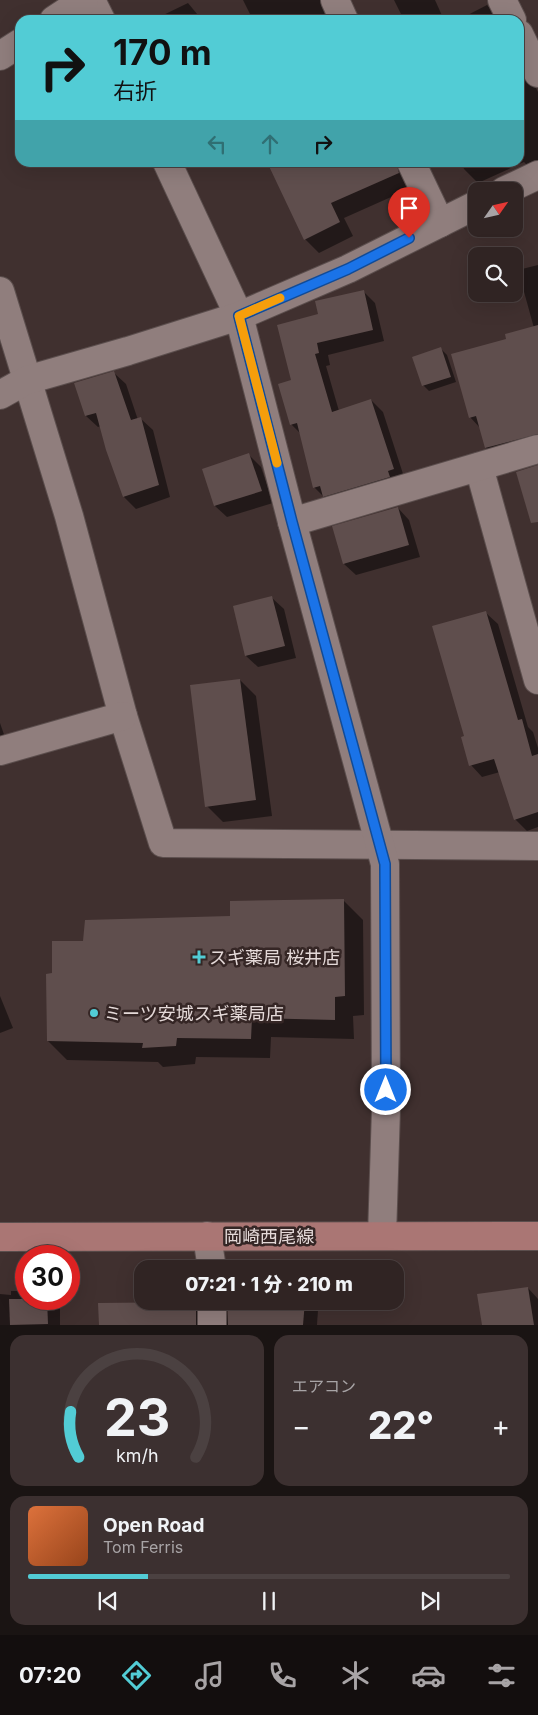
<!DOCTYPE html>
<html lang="ja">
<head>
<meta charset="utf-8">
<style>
  :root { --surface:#302423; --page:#3c3030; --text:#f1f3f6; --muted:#a8a4a6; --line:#4b4141; --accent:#52ccd5 }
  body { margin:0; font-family:Inter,"Noto Sans JP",sans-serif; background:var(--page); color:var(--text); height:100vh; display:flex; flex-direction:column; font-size:19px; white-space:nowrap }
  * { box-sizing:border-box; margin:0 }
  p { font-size:16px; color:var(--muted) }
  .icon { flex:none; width:28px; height:28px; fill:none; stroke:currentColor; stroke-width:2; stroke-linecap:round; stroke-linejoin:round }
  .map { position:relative; height:1325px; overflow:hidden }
  .sheet { display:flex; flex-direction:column; gap:10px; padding:10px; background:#1a1413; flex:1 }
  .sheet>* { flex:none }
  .guide { position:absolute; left:15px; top:15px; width:509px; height:152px; border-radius:15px; box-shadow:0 5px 20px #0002,0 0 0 1px var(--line); background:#52ccd5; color:#111; overflow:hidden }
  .needle { width:32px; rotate:56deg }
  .buttons { position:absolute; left:468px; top:182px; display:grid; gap:10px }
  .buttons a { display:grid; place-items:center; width:55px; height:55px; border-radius:10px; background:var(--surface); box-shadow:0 5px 20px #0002,0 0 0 1px var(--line); font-size:25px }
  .speed { position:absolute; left:15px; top:1245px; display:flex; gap:10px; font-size:25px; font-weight:700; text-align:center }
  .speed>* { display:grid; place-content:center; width:65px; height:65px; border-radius:50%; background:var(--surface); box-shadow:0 5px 20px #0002,0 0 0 1px var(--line); line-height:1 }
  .speed .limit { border:8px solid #d22; background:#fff; color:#111 }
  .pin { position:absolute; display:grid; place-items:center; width:42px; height:42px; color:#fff; margin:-51px -21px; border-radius:50% 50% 50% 0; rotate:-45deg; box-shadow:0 0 5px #0007 }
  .pin .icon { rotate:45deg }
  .me { position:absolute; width:55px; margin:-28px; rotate:0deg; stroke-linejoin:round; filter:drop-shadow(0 0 4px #0008) }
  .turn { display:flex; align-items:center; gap:18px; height:105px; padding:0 15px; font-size:22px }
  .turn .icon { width:65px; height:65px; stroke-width:2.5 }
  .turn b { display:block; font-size:35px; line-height:42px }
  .lanes { display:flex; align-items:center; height:48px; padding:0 15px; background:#0003; justify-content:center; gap:25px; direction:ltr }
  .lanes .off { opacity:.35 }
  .big { font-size:38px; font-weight:800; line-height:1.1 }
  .sheet .card { flex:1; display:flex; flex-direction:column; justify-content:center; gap:8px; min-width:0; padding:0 18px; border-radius:15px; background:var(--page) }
  .sheet .dial { align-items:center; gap:0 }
  .dial svg { height:130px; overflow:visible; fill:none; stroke:var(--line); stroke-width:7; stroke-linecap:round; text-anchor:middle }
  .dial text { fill:var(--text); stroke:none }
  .song { display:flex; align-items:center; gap:15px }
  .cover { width:60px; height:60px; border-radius:8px; background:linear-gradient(135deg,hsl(20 70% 55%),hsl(20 70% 35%)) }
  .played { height:5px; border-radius:2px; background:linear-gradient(90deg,var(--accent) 25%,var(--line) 25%) }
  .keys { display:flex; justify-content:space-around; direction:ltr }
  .heat { display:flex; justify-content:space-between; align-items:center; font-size:28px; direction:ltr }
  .sheet .tiles { flex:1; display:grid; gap:10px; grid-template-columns:1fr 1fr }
  .card:last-child { grid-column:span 2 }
  .trip { position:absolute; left:134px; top:1260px; width:270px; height:50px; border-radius:15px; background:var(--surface); box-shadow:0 5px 20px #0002,0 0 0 1px var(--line); font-weight:800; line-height:50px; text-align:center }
  .menu { display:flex; height:80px; justify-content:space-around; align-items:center; background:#130e0e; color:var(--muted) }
  .menu .icon { width:35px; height:35px }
  .menu .on { color:var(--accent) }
  .menu b { font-size:22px; color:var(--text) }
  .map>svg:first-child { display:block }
  .shadow { fill:#0007 }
  .building { fill:#5f4e4d }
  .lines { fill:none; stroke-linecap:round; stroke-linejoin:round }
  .minor-casing { stroke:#5b4e4d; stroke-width:30 }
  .primary-casing { stroke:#5b4e4d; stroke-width:30 }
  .minor { stroke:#907e7d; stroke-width:28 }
  .primary { stroke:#aa7674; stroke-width:28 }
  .route-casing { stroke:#114b97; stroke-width:12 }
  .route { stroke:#1a73e8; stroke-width:9 }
  .slow { stroke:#f59e0b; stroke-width:9 }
  .poi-dot { fill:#52ccd5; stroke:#352625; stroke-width:2 }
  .labels { text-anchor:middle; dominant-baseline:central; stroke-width:5; stroke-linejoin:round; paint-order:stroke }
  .poi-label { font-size:18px; fill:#e4d9d8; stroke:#352625; text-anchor:start }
  .street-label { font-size:18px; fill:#e4d9d8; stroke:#352625 }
</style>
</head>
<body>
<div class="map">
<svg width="538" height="1325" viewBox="0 0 538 1325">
  <rect width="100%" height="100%" fill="#40302f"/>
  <g class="shadow">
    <polygon points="243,0 335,0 334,20 253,20"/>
    <polygon points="394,0 435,0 444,20 404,20"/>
    <polygon points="188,3 202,20 153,20"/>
    <polygon points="487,5 501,20 458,20"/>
    <polygon points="519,54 538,92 538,160 527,165 524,162 478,183 464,169 461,162 519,162"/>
    <polygon points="268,162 397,162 409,189 344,218 353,236 319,253 305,239"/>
    <polygon points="538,265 538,447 498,459 486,448 481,429 470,417 508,340 534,328 518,270"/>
    <polygon points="363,291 375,303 384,341 328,355 330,365 326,366 339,411 371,400 383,412 405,480 326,499 314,487 301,434 291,424 293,380 319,315"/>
    <polygon points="441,349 447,355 456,382 429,391 423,385"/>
    <polygon points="114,373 126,384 138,420 141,419 153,430 170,497 136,509 124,497 101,426 98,427 86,416"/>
    <polygon points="249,455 261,467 273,503 227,517 215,506"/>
    <polygon points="398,508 409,520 420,557 356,575 344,564"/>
    <polygon points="272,598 284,609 296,658 258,667 246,656"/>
    <polygon points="486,613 498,624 528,727 533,732 538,748 538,827 527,831 515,819 500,772 482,777 471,765 466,736"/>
    <polygon points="240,680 256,696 272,816 223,822 207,806"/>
    <polygon points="0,723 7,743 0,745"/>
    <polygon points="344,901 363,920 364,1015 353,1016 354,1039 271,1037 270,1058 196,1057 195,1064 163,1067 158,1062 67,1060 48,1041 53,974 84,942"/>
    <polygon points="0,996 13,1028 0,1033"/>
    <polygon points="528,1288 538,1299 538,1325 483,1325"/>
    <polygon points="11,1291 26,1291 26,1299 55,1299 60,1304 60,1325 0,1325 0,1294 11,1295"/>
    <polygon points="229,1301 309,1301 318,1310 317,1325 227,1325"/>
    <polygon points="196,1303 209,1316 210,1325 124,1325"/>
  </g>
  <g class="building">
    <polygon points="267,162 396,162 399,173 331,203 340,222 304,240"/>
    <polygon points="364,290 373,330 317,343 319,353 315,354 332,412 371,399 394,469 388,471 390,477 323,497 320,486 313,488 297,423 290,425 278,384 291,380 277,325 318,314 315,301"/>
    <polygon points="538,325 538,434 485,448 476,416 469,418 451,354 506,339 505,334"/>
    <polygon points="441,347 451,377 422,386 412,357"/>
    <polygon points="114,371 131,420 141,417 159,485 123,497 106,450 96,413 85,416 74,383"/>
    <polygon points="249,453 262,491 214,506 202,469"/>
    <polygon points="538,465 538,522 531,523 516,472"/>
    <polygon points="398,507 409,545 343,564 332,526"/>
    <polygon points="272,596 285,646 245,656 233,606"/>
    <polygon points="486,611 518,720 522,719 532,756 538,754 538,812 514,820 494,759 469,766 461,737 464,736 432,626"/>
    <polygon points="240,679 256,800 205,807 190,685"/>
    <polygon points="344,899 345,996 335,997 335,1020 252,1018 251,1039 177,1038 176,1046 142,1048 143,1043 47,1041 46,974 52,973 52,941 83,941 85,920 230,916 230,901"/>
    <polygon points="528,1287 534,1325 482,1325 477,1294"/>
    <polygon points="9,1299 47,1299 48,1324 10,1325"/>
    <polygon points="228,1301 305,1301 303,1325 228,1325"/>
    <polygon points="196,1302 196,1325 99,1325 98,1303"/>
  </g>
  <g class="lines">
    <g class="minor-casing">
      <g id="minor">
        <polyline points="91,0 101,20"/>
        <polyline points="335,0 344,20"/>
        <polyline points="502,0 512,20"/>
        <polyline points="54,20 84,0"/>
        <polyline points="519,34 538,73"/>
        <polyline points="0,56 20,43"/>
        <polyline points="167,162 239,316 292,522"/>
        <polyline points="411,162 440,223"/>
        <polyline points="504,191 538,175"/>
        <polyline points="0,291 69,516 123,716 163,843 538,846"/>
        <polyline points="0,395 27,380 128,351 239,316 348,269 476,205"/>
        <polyline points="479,467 538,680"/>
        <polyline points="0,751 123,716"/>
        <polyline points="207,1236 212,1269"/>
        <polyline points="382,1236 386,1109 385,864 292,522 538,449"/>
        <polyline points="212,1301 212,1325"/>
      </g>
    </g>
    <g class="primary-casing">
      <polyline id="primary" points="0,1237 538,1236"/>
    </g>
    <use href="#minor" class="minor"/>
    <use href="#primary" class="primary"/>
  </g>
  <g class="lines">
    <g class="route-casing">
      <polyline id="route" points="386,1090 385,864 292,522 239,316 348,269 409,238"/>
    </g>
    <use href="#route" class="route"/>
    <polyline class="slow" points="277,463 239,316 280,298"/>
  </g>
  <g class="poi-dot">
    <path d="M196.5 949.5h5v5h5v5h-5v5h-5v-5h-5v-5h5z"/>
    <circle cx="94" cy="1013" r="5"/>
  </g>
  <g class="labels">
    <g class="poi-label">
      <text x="209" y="957">スギ薬局 桜井店</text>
      <text x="104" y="1013">ミーツ安城スギ薬局店</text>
    </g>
    <g class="street-label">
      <text x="269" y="1236">岡崎西尾線</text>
    </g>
  </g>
</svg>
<div class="buttons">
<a><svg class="needle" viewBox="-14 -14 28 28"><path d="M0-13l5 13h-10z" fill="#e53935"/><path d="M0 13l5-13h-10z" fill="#a8a4a6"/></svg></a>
<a><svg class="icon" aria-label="search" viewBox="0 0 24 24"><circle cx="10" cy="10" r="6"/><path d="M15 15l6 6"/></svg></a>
</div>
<div class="speed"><div class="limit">30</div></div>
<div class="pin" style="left:409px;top:238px;background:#d93025"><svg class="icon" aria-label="arrive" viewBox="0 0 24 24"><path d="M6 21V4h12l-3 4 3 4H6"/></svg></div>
<svg class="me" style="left:386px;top:1090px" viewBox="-20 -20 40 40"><circle r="17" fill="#1a73e8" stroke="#fff" stroke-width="3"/><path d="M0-11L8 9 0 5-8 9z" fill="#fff"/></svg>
<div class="trip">07:21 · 1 分 · 210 m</div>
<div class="guide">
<div class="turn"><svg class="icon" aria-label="right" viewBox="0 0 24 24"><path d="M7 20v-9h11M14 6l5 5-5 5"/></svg><div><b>170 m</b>右折</div></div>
<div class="lanes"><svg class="icon off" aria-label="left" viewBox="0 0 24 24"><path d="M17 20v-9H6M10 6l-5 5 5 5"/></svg><svg class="icon off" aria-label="ahead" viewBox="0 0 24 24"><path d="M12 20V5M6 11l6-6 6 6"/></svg><svg class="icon" aria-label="right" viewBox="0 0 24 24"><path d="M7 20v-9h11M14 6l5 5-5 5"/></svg></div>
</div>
</div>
<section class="sheet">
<div class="tiles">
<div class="card dial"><svg viewBox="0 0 100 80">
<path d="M14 69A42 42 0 1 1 86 69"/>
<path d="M14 69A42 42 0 0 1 9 41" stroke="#52ccd5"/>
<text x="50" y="56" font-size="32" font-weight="700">23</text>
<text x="50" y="72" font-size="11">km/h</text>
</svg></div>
<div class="card"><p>エアコン</p>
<div class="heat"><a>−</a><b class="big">22°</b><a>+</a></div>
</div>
<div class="card">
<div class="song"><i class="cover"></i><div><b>Open Road</b><p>Tom Ferris</p></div></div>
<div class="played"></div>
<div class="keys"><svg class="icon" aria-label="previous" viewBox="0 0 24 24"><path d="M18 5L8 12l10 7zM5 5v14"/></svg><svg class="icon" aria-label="pause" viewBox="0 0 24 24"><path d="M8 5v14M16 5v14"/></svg><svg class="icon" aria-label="next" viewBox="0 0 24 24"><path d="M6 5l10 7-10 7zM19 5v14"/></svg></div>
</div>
</div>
</section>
<nav class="menu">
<b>07:20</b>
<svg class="icon on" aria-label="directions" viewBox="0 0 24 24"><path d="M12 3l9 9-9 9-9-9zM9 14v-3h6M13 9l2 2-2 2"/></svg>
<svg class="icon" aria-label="music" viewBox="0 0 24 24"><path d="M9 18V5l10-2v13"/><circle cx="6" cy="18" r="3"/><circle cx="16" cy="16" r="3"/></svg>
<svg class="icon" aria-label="phone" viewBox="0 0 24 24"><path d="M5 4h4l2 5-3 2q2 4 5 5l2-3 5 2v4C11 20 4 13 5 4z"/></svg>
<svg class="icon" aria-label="climate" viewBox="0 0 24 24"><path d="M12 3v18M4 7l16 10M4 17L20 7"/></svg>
<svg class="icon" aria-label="car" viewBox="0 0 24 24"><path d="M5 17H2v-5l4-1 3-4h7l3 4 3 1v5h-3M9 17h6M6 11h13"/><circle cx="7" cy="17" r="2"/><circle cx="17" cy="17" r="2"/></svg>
<svg class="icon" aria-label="filters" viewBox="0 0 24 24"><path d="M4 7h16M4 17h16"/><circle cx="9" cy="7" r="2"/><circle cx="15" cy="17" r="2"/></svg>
</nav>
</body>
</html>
